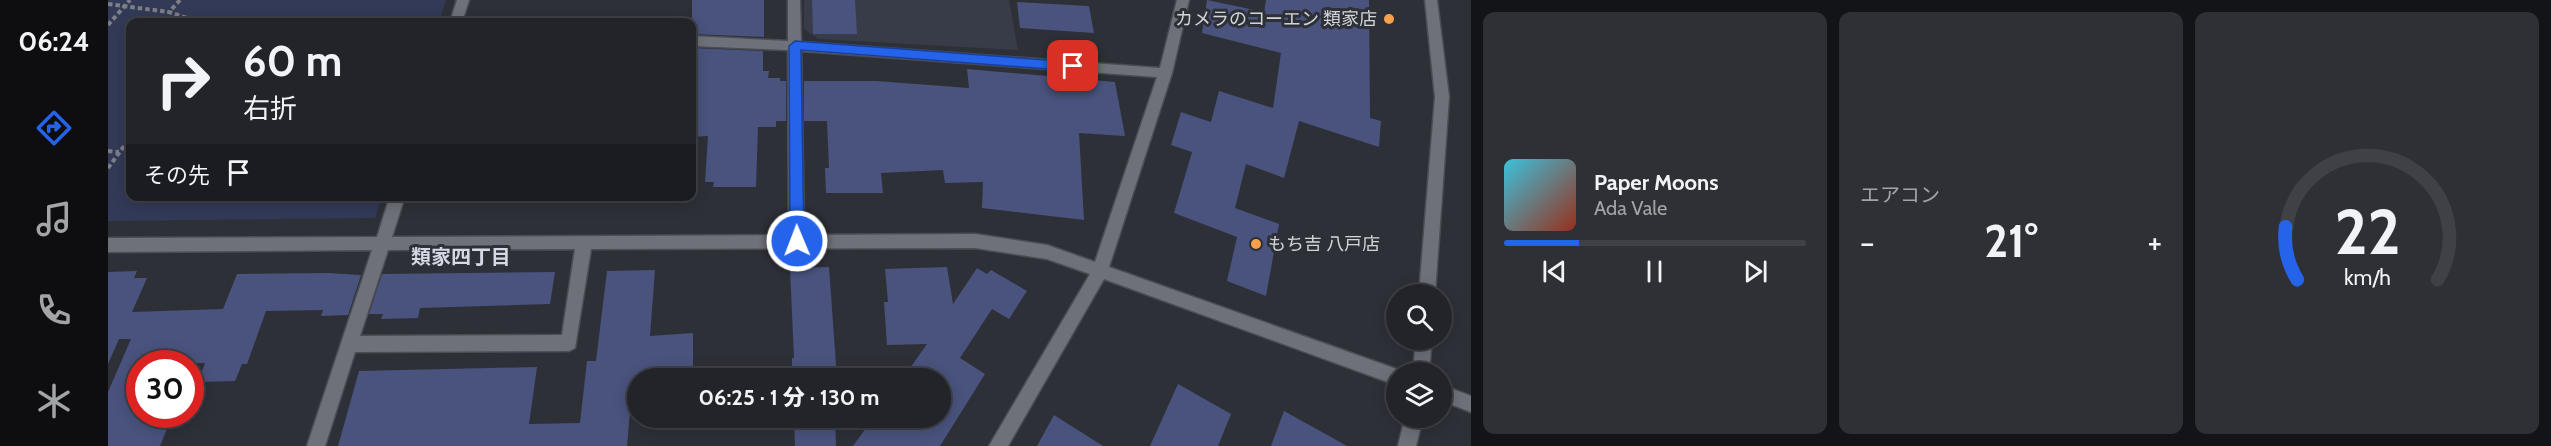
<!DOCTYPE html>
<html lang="ja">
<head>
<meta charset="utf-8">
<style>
  :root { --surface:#22242a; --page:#2e3036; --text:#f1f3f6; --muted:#a2a4a8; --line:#3f4147; --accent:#2563eb }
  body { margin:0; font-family:Cabin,"Noto Sans JP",sans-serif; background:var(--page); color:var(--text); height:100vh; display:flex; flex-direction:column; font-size:22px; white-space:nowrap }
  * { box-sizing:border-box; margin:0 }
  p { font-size:20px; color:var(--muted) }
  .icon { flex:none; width:33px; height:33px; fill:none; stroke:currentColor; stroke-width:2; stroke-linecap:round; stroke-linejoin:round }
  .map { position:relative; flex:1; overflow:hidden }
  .drawer { display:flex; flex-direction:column; gap:12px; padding:12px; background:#131417; width:1080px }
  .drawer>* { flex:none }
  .top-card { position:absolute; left:18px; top:18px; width:570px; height:183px; border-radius:12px; box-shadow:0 3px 15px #0003,0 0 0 2px var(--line); background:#22242a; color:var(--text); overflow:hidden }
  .tools { position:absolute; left:1278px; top:284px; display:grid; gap:12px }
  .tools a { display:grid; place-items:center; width:66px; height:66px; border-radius:50%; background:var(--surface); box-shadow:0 3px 15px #0003,0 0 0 2px var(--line); font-size:30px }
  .speed { position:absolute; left:18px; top:350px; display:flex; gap:12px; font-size:30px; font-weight:700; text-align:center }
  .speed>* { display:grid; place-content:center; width:78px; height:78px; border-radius:50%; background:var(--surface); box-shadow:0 3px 15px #0003,0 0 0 2px var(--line); line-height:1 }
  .speed .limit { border:9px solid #d22; background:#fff; color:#111 }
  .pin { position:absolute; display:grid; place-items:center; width:51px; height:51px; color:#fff; margin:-26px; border-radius:12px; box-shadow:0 3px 9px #0006 }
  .me { position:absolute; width:66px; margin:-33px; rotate:359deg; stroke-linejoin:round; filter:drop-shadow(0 0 4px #0008) }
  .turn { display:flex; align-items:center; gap:21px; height:126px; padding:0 18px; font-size:27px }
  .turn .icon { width:78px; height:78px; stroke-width:2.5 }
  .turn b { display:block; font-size:42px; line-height:51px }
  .then { display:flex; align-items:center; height:57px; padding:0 18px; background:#0003; gap:12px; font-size:22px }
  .big { font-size:45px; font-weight:800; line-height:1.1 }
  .drawer .widget { flex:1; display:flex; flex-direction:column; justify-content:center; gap:9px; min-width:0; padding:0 21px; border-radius:12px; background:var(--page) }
  .drawer .dial { align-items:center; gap:0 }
  .dial svg { height:156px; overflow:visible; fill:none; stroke:var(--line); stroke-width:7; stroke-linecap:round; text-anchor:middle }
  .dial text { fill:var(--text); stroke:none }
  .song { display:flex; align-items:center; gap:18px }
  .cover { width:72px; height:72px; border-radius:9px; background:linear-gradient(135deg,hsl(190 70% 55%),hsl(10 70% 35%)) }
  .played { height:6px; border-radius:3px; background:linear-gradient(90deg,var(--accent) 25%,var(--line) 25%) }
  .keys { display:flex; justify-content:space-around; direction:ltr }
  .heat { display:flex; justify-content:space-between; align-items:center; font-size:33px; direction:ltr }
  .drawer .tiles { flex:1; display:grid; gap:12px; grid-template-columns:repeat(3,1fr) }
  .trip { position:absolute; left:519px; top:368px; width:324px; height:60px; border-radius:30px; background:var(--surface); box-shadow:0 3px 15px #0003,0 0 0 2px var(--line); font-weight:800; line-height:60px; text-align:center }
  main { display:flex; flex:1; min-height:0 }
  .dock { display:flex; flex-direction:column; width:108px; justify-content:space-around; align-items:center; background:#0e0e11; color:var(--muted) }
  .dock .icon { width:42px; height:42px }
  .dock .current { color:var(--accent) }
  .dock b { font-size:27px; color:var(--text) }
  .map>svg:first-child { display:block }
  .built { fill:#383b48 }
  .green { fill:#333a57 }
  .building { fill:#49537d }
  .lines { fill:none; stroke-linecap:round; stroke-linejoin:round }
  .minor-casing { stroke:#4b4d53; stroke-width:3 }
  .tertiary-casing { stroke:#4b4d53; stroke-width:3 }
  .path { stroke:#7d7f86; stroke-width:4; stroke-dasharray:4.5 3; stroke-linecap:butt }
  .minor { fill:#6f717a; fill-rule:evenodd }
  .tertiary { fill:#6f717a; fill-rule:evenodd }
  .route { fill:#2563eb; stroke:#184099; stroke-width:1.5 }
  .poi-dot { fill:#f8a14a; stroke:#2e3038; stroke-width:2 }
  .labels { text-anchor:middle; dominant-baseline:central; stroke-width:6; stroke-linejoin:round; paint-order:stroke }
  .poi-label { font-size:18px; fill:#d2d4d9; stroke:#2e3038; text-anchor:end }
  .neighbourhood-label { font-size:20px; font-weight:bold; fill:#d6d9e3; stroke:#2e3038 }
</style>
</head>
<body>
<main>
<nav class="dock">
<b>06:24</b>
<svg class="icon current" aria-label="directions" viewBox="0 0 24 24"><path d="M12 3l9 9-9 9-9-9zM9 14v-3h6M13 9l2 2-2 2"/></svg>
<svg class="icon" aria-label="music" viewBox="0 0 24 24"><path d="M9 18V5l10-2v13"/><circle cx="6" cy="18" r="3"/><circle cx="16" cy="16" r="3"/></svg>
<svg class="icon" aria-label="phone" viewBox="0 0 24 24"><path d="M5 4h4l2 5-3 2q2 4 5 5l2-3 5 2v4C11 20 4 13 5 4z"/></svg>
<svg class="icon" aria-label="climate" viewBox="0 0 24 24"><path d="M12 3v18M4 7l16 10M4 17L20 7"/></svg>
</nav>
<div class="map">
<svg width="1363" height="446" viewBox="0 0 1363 446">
  <rect width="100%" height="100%" fill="#2e3038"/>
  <polygon class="built" points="696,0 901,0 910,50 711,39 696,29"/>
  <polygon class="green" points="0,0 338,0 331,22 22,22 22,196 274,197 267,218 0,221"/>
  <g class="building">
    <polygon points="584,0 656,0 656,37 584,34"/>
    <polygon points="704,0 747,0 749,34 705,34"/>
    <polygon points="1099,0 1156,12 1158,0 1261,0 1262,118 1273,121 1271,147 1191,121 1176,178 1138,164 1127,208 1171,224 1158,296 1119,281 1129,237 1066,213 1084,152 1063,145 1073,112 1103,122 1111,91 1165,108 1173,53 1094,33"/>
    <polygon points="909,2 981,6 986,33 912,28"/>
    <polygon points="584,48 655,51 655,71 661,71 660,78 672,78 672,81 678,81 678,121 668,121 668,127 650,127 648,187 605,187 606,182 597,182 600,136 584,137"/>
    <polygon points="859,69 1007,82 1017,136 971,133 976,220 874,208 875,182 837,183 835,170 773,173 775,193 718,193 717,168 721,168 719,121 696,121 696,81 768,81 861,88"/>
    <polygon points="721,267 729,378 684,378 684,358 686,358 682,268"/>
    <polygon points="839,267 845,304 869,268 879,274 883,270 919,291 901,319 884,309 852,358 877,374 832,446 745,446 766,417 832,417 832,378 795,378 819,344 779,345 776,302 780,302 777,269"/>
    <polygon points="547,270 542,336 585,333 585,378 525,378 519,446 230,446 251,371 429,367 421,424 472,423 479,361 488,361 499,271"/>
    <polygon points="29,271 26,278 39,278 24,312 115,309 129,274 221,273 253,275 240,315 213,316 215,310 158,311 139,364 134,364 127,381 90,382 97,363 32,363 32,414 65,414 52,446 0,446 0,392 23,339 11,339 0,364 0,272"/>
    <polygon points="447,272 442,304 312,308 310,318 273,319 275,314 261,314 274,274"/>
    <polygon points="1070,384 1123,414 1110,446 1042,446"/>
    <polygon points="1176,411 1239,446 1163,446"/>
    <polygon points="946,415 995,446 929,446"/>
    <polygon points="686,417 727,417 728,446 687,446"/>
  </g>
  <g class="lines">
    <g class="minor-casing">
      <g id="minor">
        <polygon points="349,0 361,0 354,22 342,22"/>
        <path d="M680,0H692L693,42L1052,68L1069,0H1081L1064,73L1001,267L1294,371L1288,372V385L996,279L900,446H881L982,274L939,259L867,248L483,249L467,348L461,351L247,352L217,446H199L264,250L0,252V238L269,237L282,196H297L284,237L681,235L680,50L584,46V36L680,41ZM693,51L1049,77L987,262L939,245L867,234L696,235ZM467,249L454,335L252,336L280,250Z"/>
        <polygon points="1334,385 1363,396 1363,412 1334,401"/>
      </g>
    </g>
    <g class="tertiary-casing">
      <g id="tertiary">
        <polygon points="1317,0 1329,0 1341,97 1327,294 1311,294 1327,97"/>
        <polygon points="1308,339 1324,339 1321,372 1305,372"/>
        <polygon points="1297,417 1315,417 1308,446 1290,446"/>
      </g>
    </g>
    <g class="path">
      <polyline points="72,0 61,12 91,22"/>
      <polyline points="0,4 61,12"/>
      <polyline points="0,25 22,0"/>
      <polyline points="0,151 11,152"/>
      <polyline points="0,168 22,138"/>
    </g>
    <use href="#minor" class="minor"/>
    <use href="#tertiary" class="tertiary"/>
  </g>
  <polygon class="route" points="687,41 965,62 971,66 965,71 693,50 696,241 689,247 682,241 681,46"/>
  <g class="poi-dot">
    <circle cx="1281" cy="19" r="6"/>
    <circle cx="1148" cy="244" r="6"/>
  </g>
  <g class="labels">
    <g class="poi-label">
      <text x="1269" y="19">カメラのコーエン 類家店</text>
      <text x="1160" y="244" text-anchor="start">もち吉 八戸店</text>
    </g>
    <g class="neighbourhood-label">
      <text x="353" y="257">類家四丁目</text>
    </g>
  </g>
</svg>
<div class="tools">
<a><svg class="icon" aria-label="search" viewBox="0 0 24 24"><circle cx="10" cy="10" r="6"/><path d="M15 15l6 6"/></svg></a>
<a><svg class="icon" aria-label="layers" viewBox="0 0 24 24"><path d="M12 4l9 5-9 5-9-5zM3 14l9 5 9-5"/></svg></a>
</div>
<div class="speed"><div class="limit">30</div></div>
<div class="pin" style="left:965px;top:66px;background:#d93025"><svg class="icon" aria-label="arrive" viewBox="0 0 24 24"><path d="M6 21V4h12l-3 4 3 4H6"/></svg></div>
<svg class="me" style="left:689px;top:241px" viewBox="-20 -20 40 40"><circle r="17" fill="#2563eb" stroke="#fff" stroke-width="3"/><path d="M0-11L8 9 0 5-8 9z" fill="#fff"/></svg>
<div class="trip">06:25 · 1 分 · 130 m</div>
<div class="top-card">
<div class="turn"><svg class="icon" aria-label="right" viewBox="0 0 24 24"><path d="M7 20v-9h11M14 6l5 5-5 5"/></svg><div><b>60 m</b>右折</div></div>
<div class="then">その先<svg class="icon" aria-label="arrive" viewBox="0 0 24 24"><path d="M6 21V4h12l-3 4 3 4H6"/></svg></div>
</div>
</div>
<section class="drawer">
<div class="tiles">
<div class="widget">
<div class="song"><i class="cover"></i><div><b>Paper Moons</b><p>Ada Vale</p></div></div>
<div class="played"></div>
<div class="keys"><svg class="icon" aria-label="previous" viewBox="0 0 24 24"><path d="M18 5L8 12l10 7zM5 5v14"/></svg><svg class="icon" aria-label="pause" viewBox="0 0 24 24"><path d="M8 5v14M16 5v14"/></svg><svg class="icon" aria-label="next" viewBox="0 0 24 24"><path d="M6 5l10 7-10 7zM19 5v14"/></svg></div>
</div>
<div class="widget"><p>エアコン</p>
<div class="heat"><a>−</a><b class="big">21°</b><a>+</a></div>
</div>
<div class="widget dial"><svg viewBox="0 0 100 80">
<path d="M14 69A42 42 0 1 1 86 69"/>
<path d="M14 69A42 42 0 0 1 8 42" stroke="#2563eb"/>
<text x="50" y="56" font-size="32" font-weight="700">22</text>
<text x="50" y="72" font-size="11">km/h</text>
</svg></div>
</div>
</section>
</main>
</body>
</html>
